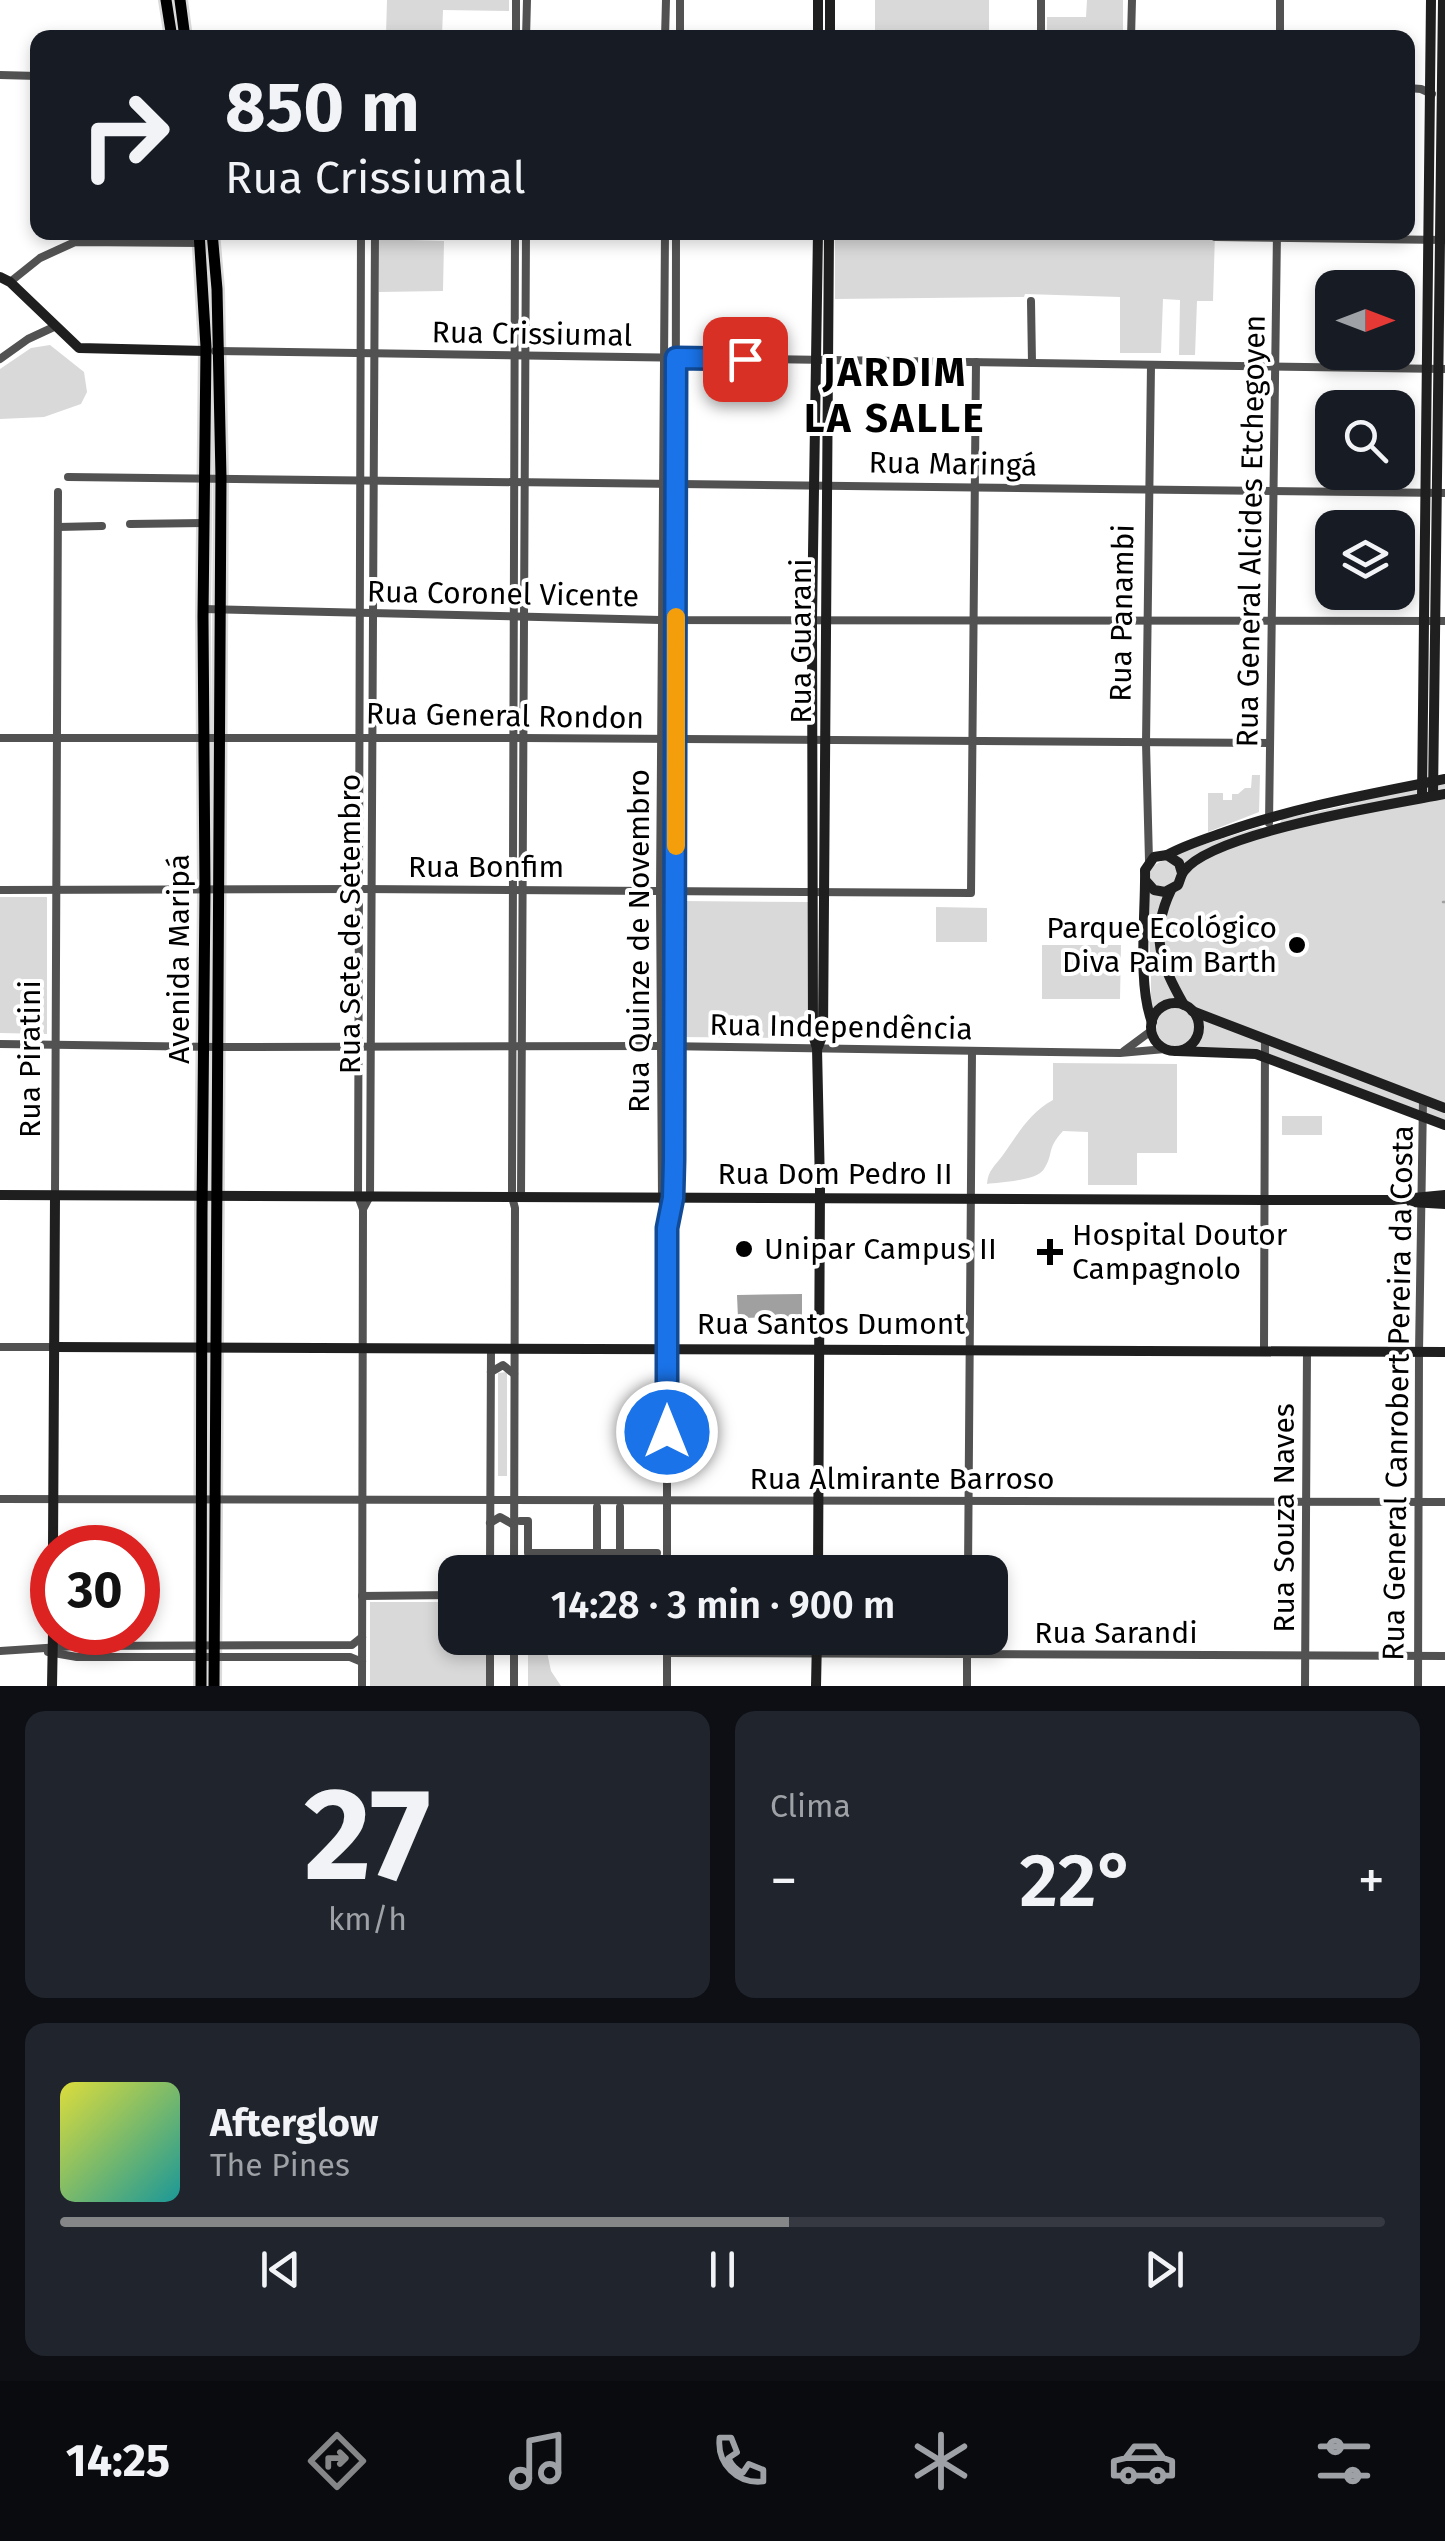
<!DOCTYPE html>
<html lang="pt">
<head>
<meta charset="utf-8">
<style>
  :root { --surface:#171b24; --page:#20242c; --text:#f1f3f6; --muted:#9ea1a6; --line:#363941; --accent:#858687 }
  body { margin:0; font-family:"Fira Sans",sans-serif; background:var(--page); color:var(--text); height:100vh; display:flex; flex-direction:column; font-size:38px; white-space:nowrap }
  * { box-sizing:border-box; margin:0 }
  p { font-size:32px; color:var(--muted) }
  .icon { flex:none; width:55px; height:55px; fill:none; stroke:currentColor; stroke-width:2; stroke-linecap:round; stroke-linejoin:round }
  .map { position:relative; height:1686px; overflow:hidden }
  .details { display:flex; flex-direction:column; gap:25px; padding:25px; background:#0d0f14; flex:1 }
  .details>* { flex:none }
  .banner { position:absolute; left:30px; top:30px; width:1385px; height:210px; border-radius:20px; box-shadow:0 5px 15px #0003; background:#171b24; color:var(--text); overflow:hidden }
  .needle { width:65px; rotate:90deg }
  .buttons { position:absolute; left:1315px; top:270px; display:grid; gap:20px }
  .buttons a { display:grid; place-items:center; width:100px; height:100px; border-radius:20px; background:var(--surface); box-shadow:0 5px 15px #0003; font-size:50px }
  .speed { position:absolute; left:30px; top:1525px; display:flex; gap:20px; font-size:50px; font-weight:700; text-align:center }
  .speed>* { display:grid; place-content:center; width:130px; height:130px; border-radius:50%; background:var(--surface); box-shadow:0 5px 15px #0003; line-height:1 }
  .speed .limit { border:15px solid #d22; background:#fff; color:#111 }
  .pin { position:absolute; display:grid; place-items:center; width:85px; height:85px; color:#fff; margin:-42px; border-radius:20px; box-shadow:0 5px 15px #0006 }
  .me { position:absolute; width:110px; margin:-55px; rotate:0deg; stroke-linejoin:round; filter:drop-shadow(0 0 8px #0008) }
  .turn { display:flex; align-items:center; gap:35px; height:210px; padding:0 30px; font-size:45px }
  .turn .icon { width:130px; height:130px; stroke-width:2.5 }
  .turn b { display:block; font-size:70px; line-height:85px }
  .big { font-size:75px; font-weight:600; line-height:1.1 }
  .details .tile { flex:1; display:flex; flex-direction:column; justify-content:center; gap:15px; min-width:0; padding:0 35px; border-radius:20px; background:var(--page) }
  .details .dial { align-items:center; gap:0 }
  .dial b { font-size:130px; line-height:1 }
  .song { display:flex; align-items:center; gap:30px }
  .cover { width:120px; height:120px; border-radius:15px; background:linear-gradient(135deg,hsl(60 70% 55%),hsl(180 70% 35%)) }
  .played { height:10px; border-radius:5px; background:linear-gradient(90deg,var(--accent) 55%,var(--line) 55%) }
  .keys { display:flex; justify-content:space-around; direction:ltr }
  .heat { display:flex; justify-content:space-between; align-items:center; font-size:55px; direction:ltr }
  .details .tiles { flex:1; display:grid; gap:25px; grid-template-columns:1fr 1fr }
  .tile:last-child { grid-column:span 2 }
  .trip { position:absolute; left:438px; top:1555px; width:570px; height:100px; border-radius:20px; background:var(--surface); box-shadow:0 5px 15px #0003; font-weight:600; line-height:100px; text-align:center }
  .menu { display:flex; height:160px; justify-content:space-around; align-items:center; background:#090b0e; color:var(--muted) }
  .menu .icon { width:70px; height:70px }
  .menu .current { color:var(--accent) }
  .menu b { font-size:45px; color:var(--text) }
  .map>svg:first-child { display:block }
  .green { fill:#d9d9d9 }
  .water { fill:#a0a0a0 }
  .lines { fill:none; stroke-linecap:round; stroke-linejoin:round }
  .stream { stroke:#a0a0a0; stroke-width:2.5 }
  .primary-casing { stroke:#dbdbdb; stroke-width:16 }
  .street { stroke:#525252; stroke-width:8 }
  .secondary { stroke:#1f1f1f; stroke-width:10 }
  .primary { stroke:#000; stroke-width:11 }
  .route-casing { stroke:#114b97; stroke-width:25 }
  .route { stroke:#1a73e8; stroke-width:18 }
  .slow { stroke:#f59e0b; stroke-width:18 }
  .poi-dot { fill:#000; stroke:#fff; stroke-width:4 }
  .labels { text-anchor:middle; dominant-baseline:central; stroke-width:8; stroke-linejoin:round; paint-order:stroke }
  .street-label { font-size:30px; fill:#000; stroke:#fff }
  .poi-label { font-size:30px; fill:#000; stroke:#fff; text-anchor:start }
  .district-label { font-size:40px; font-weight:bold; letter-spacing:2.5px; fill:#000; stroke:#fff }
</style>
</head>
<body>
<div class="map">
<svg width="1445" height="1686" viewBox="0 0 1445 1686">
  <rect width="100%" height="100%" fill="#fff"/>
  <g class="green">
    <polygon points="387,0 509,0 509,11 443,10 442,36 386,35"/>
    <rect x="875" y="0" width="114" height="37"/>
    <polygon points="1087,0 1123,0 1123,37 1047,37 1047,17 1086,17"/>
    <polygon points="835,233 1215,233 1213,301 1197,301 1195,355 1179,355 1180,300 1163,299 1161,353 1120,353 1120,297 1025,294 1024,297 835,299"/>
    <polygon points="379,239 444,241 443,291 379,292"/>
    <polygon points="50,345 84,372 87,392 81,404 44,417 0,419 0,369 31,348"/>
    <polygon points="1252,775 1260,775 1259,812 1208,832 1208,793 1223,793 1223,800 1232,800 1232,794 1238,794 1245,788 1251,788"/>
    <polygon points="1445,777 1445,1127 1260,1050 1170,1049 1157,1035 1156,1023 1151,1016 1151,970 1145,870 1177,853 1259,827 1263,828 1280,823 1282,819 1343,806"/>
    <polygon points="0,897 47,897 47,1034 0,1033"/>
    <polygon points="681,901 808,902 808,1038 680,1037"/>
    <polygon points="936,907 987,908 987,942 936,942"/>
    <polygon points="1042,945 1121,945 1120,999 1042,999"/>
    <path d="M1053,1063L1177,1064V1153H1137V1185H1088V1132L1063,1131C1046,1149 1054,1154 1044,1169C1037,1181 1001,1182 987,1184C988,1170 995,1166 1003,1155C1018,1134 1029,1113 1053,1100Z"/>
    <rect x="1282" y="1116" width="40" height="19"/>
    <polygon points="507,1372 507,1476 498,1476 498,1373"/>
    <polygon points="370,1602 455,1602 455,1638 486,1638 486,1686 370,1686"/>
    <polygon points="528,1652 547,1652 551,1671 561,1686 528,1686"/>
  </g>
  <polygon class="water" points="802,1294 802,1317 738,1318 737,1295"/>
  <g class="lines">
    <polyline class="stream" points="1443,902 1445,902"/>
    <g class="primary-casing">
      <g id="primary">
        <polyline points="166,0 172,38"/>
        <polyline points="180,0 185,38"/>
        <polyline points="199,232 206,347 203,617 205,890 202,1212 201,1686"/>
        <polyline points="212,232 217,289 221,478 214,1686"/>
      </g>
    </g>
    <g class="street">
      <polyline points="516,38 516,0"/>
      <polyline points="526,38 527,0"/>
      <polyline points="665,38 666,0"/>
      <polyline points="680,38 680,0"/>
      <polyline points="1041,38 1041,0"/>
      <polyline points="1131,38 1132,0"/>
      <polyline points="1280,38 1280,0"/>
      <polyline points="0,75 38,76"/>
      <polyline points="1408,88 1421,89 1432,94"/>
      <polyline points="361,232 358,1196 363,1209 362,1686"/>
      <polyline points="612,232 829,236"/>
      <polyline points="665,232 660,891 662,1198 667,1228 667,1572"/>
      <polyline points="1215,237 1445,240"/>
      <polyline points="10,282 40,258 75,242 201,243"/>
      <polyline points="1031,301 1032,363"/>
      <polyline points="215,351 1445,369"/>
      <polyline points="0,359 28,339 56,326"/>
      <polyline points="68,477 1445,493"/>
      <polyline points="130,524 204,523"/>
      <polyline points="58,527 102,526"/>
      <polyline points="203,609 661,620 1445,621"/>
      <polyline points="0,738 523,738 1270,743"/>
      <polyline points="1269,823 1277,232"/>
      <polyline points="1149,861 1146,743 1151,365"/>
      <polyline points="0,890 360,889 971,893 976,362"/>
      <polyline points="0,1044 217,1047 661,1046 1120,1053 1165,1049"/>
      <polyline points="1124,1051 1151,1031"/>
      <polyline points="55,1196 58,492"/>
      <polyline points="521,1198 526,232"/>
      <polyline points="363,1209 370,1196 375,232"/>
      <polyline points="668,1223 673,1198 675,1047 676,232"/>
      <polyline points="0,1347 54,1347"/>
      <polyline points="1264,1350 1265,1040"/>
      <polyline points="491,1372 503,1365 514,1374"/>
      <polyline points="0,1499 1445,1502"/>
      <polyline points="597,1507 597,1553"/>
      <polyline points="620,1507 620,1553"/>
      <polyline points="520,1521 528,1521 528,1553 657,1553"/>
      <polyline points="490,1523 500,1517 514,1525"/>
      <polyline points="490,1572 491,1348"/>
      <polyline points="514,1572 515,1208 512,1197 512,1184 515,232"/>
      <polyline points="968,1572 972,1051"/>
      <polyline points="362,1596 455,1595"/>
      <polyline points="514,1638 514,1686"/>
      <polyline points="0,1651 76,1646 352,1645 362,1637"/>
      <polyline points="48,1652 77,1657 350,1657 362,1662"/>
      <polyline points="667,1653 1445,1656"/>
      <polyline points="490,1686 490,1638"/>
      <polyline points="667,1686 667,1638"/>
      <polyline points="967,1686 967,1638"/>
      <polyline points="1305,1686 1307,1351"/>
      <polyline points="1418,1686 1419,1352 1423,1100"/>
    </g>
    <g class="secondary">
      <polyline points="818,0 818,38"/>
      <polyline points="830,38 830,0"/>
      <polyline points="818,232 812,618 813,1035 817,1048 820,1187 818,1572"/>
      <polyline points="0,277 10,282 79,348 206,351"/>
      <polyline points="1433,796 1443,0"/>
      <polyline points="1422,798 1431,0"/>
      <path d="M1167,855C1185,845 1205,839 1225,832C1296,807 1371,794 1445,779"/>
      <path d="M1146,881L1154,890L1165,892L1178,885C1180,880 1181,875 1184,871C1213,832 1393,804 1445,794"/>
      <path d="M1171,890C1149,936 1161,964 1184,1005"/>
      <circle cx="1175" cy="1027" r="24"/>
      <polyline points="1192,1011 1445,1108"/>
      <path d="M1152,1022C1137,985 1146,911 1145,870L1154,857L1167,855L1179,863L1182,873"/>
      <polyline points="818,1047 823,1034 829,232"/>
      <polyline points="1177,1051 1256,1054 1445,1125"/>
      <polyline points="0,1195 1265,1200 1393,1200 1445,1195"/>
      <polyline points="1411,1202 1445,1204"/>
      <polyline points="54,1347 1445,1352"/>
      <polyline points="53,1548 55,1196"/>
      <polyline points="52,1686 53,1632"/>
      <polyline points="816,1686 817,1638"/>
    </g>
    <use href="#primary" class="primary"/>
  </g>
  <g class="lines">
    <g class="route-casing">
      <polyline id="route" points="667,1432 667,1228 673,1198 674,1160 676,358 745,359"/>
    </g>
    <use href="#route" class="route"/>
    <polyline class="slow" points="676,846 676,617"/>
  </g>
  <g class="poi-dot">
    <circle cx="1297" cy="945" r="10"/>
    <circle cx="744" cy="1249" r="10"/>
    <path d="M1045 1237h10v10h10v10h-10v10h-10v-10h-10v-10h10z"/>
  </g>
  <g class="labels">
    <g class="street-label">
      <text transform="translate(532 334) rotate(1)">Rua Crissiumal</text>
      <text transform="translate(953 464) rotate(1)">Rua Maringá</text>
      <text transform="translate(1251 531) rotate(-89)">Rua General Alcides Etchegoyen</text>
      <text transform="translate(503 594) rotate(1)">Rua Coronel Vicente</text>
      <text transform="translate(1122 613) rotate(-89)">Rua Panambi</text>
      <text transform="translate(801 641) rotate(-90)">Rua Guarani</text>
      <text transform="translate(505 716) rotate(1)">Rua General Rondon</text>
      <text x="486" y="867">Rua Bonfim</text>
      <text transform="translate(350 924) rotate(-90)">Rua Sete de Setembro</text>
      <text transform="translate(639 941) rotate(-90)">Rua Quinze de Novembro</text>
      <text transform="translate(179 959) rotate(-90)">Avenida Maripá</text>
      <text transform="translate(841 1027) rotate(1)">Rua Independência</text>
      <text transform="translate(30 1059) rotate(-90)">Rua Piratini</text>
      <text x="835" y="1174">Rua Dom Pedro II</text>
      <text x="831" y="1324">Rua Santos Dumont</text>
      <text transform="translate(1398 1393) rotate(-89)">Rua General Canrobert Pereira da Costa</text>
      <text x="902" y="1479">Rua Almirante Barroso</text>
      <text transform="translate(1284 1518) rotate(-90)">Rua Souza Naves</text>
      <text x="1116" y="1633">Rua Sarandi</text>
    </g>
    <g class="poi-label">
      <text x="1277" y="928" text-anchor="end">Parque Ecológico<tspan x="1277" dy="34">Diva Paim Barth</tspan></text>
      <text x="1072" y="1235">Hospital Doutor<tspan x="1072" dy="34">Campagnolo</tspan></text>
      <text x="764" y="1249">Unipar Campus II</text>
    </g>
    <g class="district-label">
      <text x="895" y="373">JARDIM<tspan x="895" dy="46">LA SALLE</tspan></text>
    </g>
  </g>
</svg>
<div class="buttons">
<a><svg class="needle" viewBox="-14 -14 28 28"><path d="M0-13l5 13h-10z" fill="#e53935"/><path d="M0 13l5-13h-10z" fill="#9ea1a6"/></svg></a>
<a><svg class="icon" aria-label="search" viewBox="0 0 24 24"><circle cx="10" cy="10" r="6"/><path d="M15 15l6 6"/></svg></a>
<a><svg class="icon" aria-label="layers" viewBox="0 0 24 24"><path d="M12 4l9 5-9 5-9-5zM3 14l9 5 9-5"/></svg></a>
</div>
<div class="speed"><div class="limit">30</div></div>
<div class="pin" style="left:745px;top:359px;background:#d93025"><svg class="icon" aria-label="arrive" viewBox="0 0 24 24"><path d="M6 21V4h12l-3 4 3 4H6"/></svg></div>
<svg class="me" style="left:667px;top:1432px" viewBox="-20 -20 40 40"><circle r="17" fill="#1a73e8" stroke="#fff" stroke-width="3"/><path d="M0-11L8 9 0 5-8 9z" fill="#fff"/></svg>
<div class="trip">14:28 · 3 min · 900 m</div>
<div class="banner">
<div class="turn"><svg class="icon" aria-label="right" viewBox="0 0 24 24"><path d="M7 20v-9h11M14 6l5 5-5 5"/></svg><div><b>850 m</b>Rua Crissiumal</div></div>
</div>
</div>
<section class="details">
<div class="tiles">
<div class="tile dial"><b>27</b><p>km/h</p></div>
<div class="tile"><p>Clima</p>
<div class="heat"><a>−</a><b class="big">22°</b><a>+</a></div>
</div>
<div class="tile">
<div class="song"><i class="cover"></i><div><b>Afterglow</b><p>The Pines</p></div></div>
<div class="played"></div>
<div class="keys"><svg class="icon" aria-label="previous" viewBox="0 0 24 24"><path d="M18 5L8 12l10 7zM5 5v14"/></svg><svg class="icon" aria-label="pause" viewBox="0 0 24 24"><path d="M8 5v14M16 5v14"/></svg><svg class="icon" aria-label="next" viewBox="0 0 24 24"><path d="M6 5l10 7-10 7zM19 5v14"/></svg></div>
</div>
</div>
</section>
<nav class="menu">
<b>14:25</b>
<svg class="icon current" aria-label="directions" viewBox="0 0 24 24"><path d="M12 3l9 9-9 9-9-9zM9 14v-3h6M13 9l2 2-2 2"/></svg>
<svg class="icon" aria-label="music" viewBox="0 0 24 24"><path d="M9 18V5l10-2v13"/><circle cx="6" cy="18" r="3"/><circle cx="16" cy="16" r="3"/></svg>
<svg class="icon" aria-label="phone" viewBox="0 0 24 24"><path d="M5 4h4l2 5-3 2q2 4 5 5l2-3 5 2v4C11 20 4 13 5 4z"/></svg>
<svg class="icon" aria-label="climate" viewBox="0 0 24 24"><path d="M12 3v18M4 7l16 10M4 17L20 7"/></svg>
<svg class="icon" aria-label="car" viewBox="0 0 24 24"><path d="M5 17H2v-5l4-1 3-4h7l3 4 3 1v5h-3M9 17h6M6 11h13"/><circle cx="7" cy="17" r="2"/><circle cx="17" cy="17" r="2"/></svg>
<svg class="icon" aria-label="filters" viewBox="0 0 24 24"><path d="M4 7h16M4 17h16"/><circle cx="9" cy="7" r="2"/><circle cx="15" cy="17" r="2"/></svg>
</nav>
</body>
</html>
